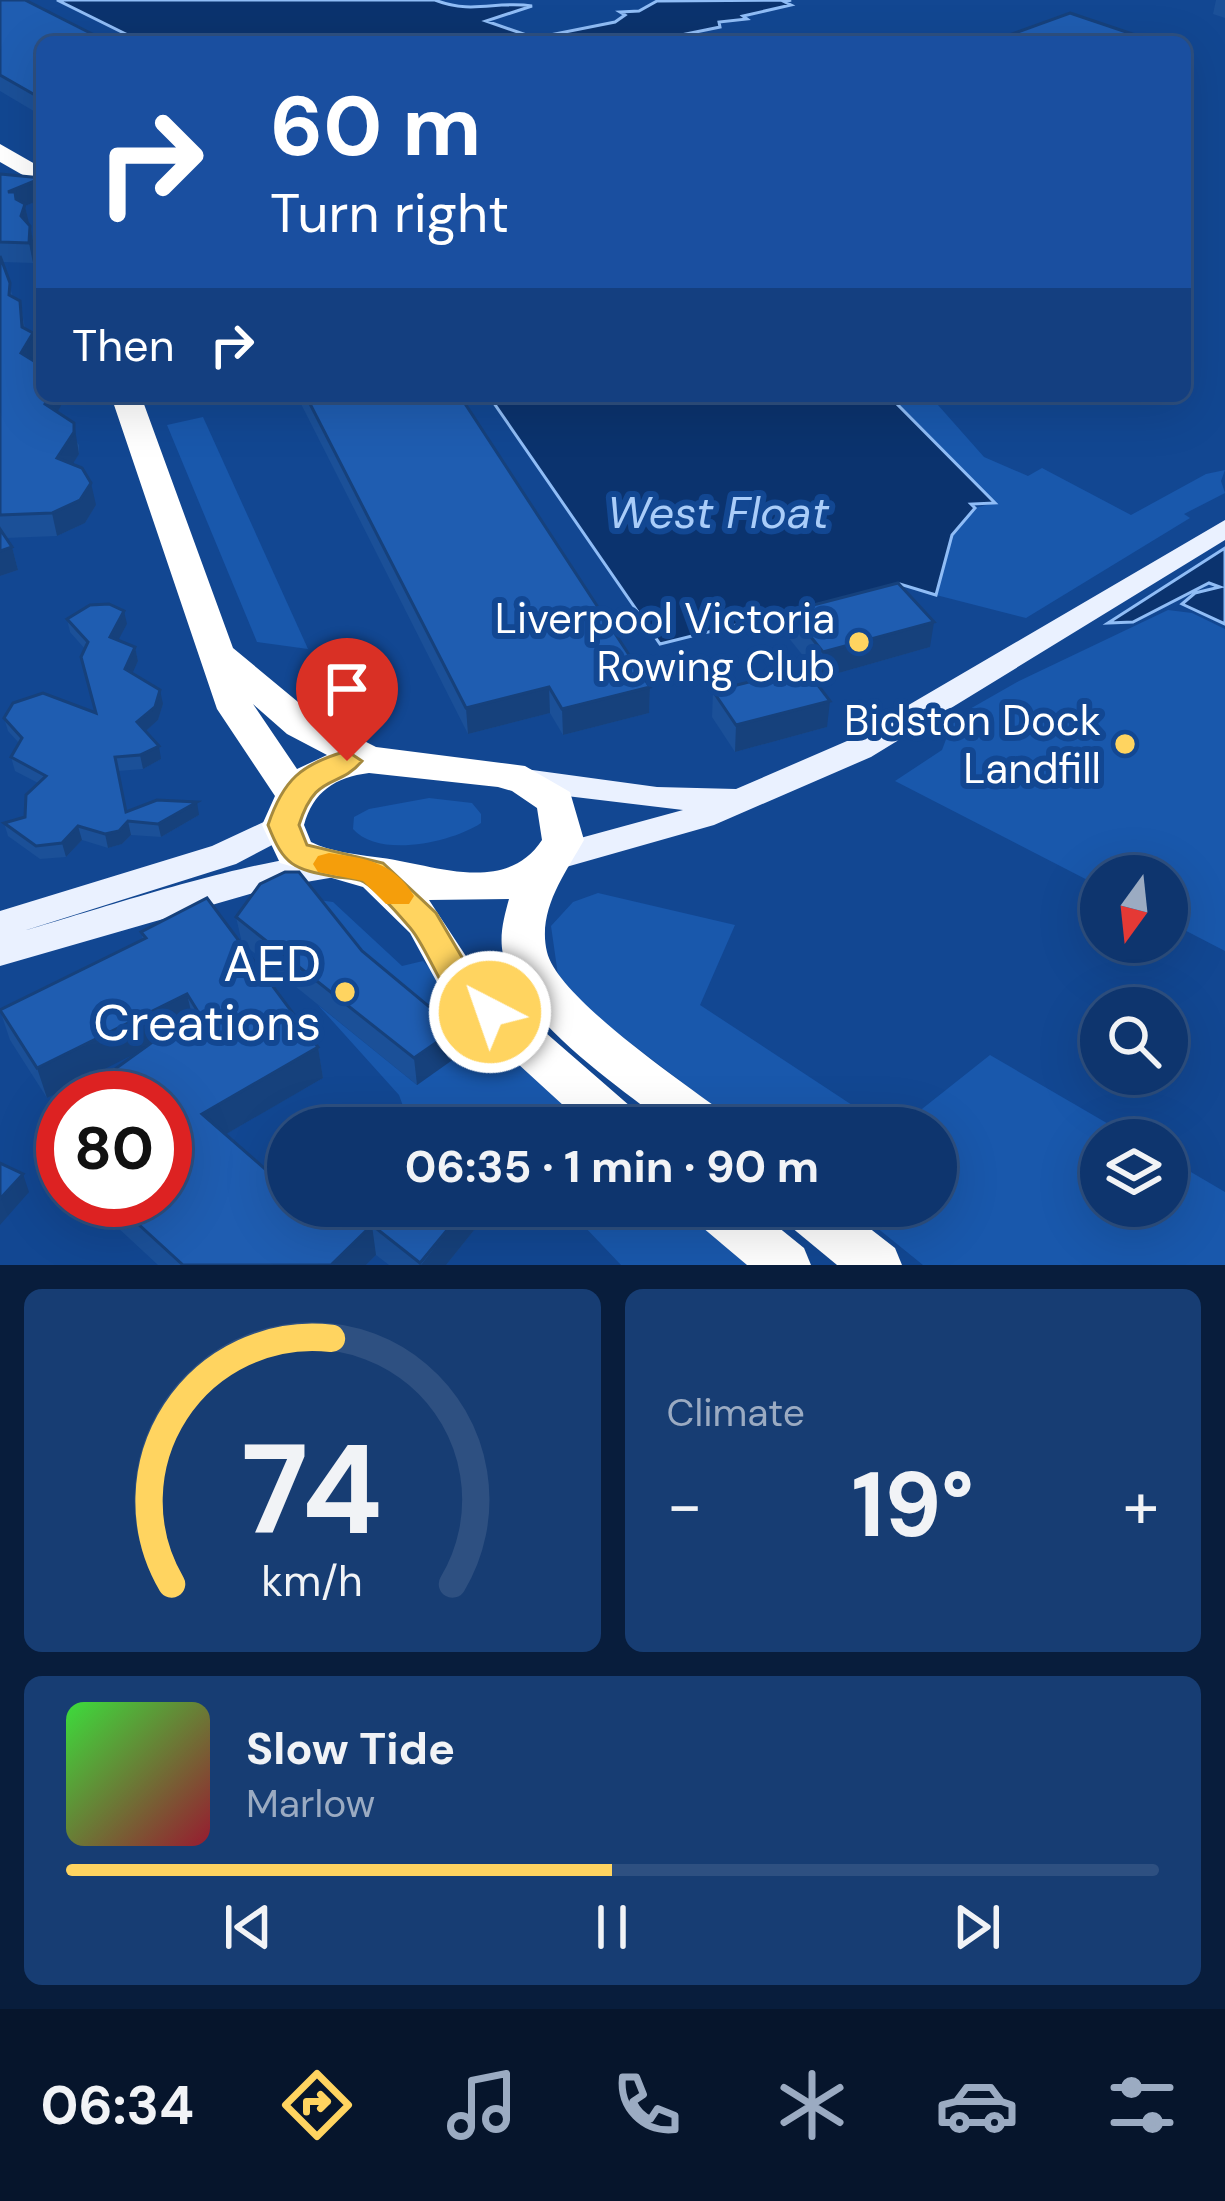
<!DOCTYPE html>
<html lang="en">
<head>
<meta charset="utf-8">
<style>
  :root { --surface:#0e356e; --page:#173d73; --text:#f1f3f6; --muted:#9babc2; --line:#2e5081; --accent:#ffd460 }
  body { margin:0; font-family:"DM Sans",sans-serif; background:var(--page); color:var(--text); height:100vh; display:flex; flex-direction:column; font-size:45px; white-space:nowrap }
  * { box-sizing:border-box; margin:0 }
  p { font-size:39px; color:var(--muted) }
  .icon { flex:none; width:66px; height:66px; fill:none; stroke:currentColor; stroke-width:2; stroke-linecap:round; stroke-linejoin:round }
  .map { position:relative; height:1265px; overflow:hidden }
  .drawer { display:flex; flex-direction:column; gap:24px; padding:24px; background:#081d3c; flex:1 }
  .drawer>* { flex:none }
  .hud { position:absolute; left:36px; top:36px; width:1155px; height:366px; border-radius:18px; box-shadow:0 12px 48px #0002,0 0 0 3px var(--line); background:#1a4fa0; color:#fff; overflow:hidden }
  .needle { width:78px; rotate:195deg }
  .controls { position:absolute; left:1080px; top:855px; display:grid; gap:24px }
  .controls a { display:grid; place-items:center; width:108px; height:108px; border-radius:50%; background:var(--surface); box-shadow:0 12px 48px #0002,0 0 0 3px var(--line); font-size:60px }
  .speed { position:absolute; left:36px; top:1071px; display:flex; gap:24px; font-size:60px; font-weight:700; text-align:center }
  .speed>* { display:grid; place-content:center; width:156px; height:156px; border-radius:50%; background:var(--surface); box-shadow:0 12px 48px #0002,0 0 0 3px var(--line); line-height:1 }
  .speed .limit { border:18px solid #d22; background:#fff; color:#111 }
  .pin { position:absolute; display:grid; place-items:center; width:102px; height:102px; color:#fff; margin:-123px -51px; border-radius:50% 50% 50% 0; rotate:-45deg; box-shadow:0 0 12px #0007 }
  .pin .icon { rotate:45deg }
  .me { position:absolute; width:132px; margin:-66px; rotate:319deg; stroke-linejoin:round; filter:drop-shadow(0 0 9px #0008) }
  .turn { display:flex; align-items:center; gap:42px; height:252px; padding:0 36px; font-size:54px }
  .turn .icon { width:156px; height:156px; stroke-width:2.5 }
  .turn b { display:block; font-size:84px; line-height:102px }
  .then { display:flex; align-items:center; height:114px; padding:0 36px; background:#0003; gap:24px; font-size:45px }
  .big { font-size:90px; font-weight:700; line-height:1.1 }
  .drawer .widget { flex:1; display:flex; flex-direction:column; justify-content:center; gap:18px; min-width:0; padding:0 42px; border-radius:18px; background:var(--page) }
  .drawer .dial { align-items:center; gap:0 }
  .dial svg { height:312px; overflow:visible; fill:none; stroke:var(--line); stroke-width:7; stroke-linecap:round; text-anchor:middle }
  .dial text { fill:var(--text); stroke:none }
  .song { display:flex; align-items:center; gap:36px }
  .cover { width:144px; height:144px; border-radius:18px; background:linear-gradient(135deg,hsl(120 70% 55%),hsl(350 70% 35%)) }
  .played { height:12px; border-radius:6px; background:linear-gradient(90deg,var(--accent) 50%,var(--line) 50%) }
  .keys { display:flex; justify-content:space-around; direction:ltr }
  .heat { display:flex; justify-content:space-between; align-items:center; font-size:66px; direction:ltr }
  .drawer .tiles { flex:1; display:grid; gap:24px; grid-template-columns:1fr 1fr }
  .widget:last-child { grid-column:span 2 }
  .trip { position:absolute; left:267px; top:1107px; width:690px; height:120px; border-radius:60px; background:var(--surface); box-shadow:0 12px 48px #0002,0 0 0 3px var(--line); font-weight:700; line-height:120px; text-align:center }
  .menu { display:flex; height:192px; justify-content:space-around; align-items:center; background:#06152c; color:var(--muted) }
  .menu .icon { width:84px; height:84px }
  .menu .selected { color:var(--accent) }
  .menu b { font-size:54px; color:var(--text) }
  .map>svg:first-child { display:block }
  .green { fill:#1958ac }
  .water { fill:#0b336e; stroke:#90bdf6; stroke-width:3 }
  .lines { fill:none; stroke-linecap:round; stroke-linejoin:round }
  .primary { fill:#eaf1ff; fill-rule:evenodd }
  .highway { fill:#fff; fill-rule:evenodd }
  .wall { fill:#1b5098 }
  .shaded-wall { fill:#16417c }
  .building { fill:#1f5db1; stroke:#16417c; stroke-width:3 }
  .route { fill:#ffd460; stroke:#a68a3e; stroke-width:3 }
  .slow { fill:#f59e0b }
  .poi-dot { fill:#ffd460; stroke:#124792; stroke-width:4.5 }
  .labels { text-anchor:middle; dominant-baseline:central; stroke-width:12; stroke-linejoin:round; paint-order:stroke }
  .poi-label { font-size:42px; fill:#fff; stroke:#124792; text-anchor:end }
  .water-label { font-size:45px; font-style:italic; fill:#aacdf9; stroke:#124792 }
  .near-poi-label { font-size:51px; fill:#fff; stroke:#124792; text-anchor:end }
</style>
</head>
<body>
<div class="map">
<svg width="1225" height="1265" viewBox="0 0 1225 1265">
  <rect width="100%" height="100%" fill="#124792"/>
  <g class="green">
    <polygon points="889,396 930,396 984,457 1028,476 1042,468 1131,515 1206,474 1225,470 1221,481 1225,493 1184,514 1190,518 1026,618 936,595 952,535 975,508 994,503"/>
    <polygon points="203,417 308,649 257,642 167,425"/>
    <polygon points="1168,610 1192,613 1225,629 1225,951 1167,921 1167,876 1101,876 1101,887 895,781 942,750 954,718 1019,681"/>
    <path d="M429,798L472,803L481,814V823C453,842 379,859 353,829L354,817L369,809Z"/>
    <polygon points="598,893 735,925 700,1005 887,1128 742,1128 582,1006 558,975 551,926 573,902"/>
    <polygon points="303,898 333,902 402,966 423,961 510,1054 595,1128 411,1128 399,1095 318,1005 417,1085 458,1055"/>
    <polygon points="990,1055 1136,1140 1101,1140 1101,1206 1167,1206 1167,1158 1225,1192 1225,1265 923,1265 850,1206 936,1206 936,1128 898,1128"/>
    <polygon points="565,1206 685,1206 753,1265 621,1265"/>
  </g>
  <g class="water">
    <path d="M57,0H435C473,15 497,0 532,6L486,21L535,38L615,22L625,15L620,12L639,11L657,1L791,0L785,2L791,5L743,16L747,19L719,22L720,27L647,42H142Z"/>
    <polygon points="489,396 889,396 995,503 971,504 975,508 952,535 936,595 900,584 660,644"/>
    <polygon points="1225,548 1225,624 1182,604 1195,593 1220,587 1209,583 1133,622 1108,623"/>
  </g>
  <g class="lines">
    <g class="primary">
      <polygon points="1225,520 1225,540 871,757 714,825 552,871 540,867 535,858 540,849 683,810 525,791 513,788 508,780 513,772 525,769 657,787 736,789 847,741"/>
      <path d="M283,813L295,817L300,825L295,833L236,864L20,932C82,915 298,842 347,857L353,866L347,875L271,888L0,966V911L212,846Z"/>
    </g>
    <g class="highway">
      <polygon points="0,144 42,168 42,186 0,162"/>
      <path d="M111,396H141L233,648L315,716L376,747L525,766L570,792L584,840C565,874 537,910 547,952C558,998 684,1083 724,1113L732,1128H672C621,1088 517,1020 503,954C499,936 504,917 509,899L429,900L477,973L638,1113L646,1128H588L445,997L410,933L363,887L280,863L262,825L275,796L217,709ZM253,704L287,734L327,755L297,769ZM369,773L498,787L512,791L537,808L542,840C504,898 428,862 375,857C354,854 332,852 311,842L304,825C313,792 335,777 369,773Z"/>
      <polygon points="688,1206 752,1206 804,1248 811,1265 747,1265 696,1222"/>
      <polygon points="777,1206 841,1206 895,1248 902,1265 837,1265 785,1222"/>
    </g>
  </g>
  <g class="wall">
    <polygon points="0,0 42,42 42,116 0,91"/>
    <polygon points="1216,0 1225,0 1225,18 1213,14"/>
    <polygon points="0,174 42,199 25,206 34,245 33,263 2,262 13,297 20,301 25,329 38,354 34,361 65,398 57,412 79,445 79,454 72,464 96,505 85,523 57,536 6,538 12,547 18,570 0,576"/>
    <polygon points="297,396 460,396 650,687 649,713 563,735 550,713 468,734"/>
    <polygon points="790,611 930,647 821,678 788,637"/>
    <polygon points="67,619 127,624 118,640 135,647 138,661 132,673 163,704 158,720 145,731 161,759 143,769 118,771 126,812 199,815 161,837 131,835 122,844 108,848 82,840 66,857 40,859 8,836 4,823 25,817 38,783 15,771 11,757 19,743 8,731 4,718 95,713 85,649 70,632"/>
    <polygon points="713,691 827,727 735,752 712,717"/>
    <polygon points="236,917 456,1029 458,1056 417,1085 242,943"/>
    <polygon points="141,932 318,1047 323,1078 226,1134 288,1206 487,1206 487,1214 446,1265 389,1265 376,1255 366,1265 158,1265 88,1200 165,1200 165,1098 93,1098 90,1087 141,1050 47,1098 10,1040 0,1010 143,940"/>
  </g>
  <g class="shaded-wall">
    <polygon points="42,179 42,199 25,206 29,223 26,235 8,192"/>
    <polygon points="30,226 34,245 33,263 29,243"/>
    <polygon points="20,301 26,344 33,333 38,354 26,374 21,353 22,327"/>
    <polygon points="49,396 65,396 65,398 50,426 45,404"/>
    <polygon points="74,423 79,454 62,481 57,458"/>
    <polygon points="91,483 96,505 85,523 57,536 52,513"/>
    <polygon points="12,547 18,570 0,576 0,551"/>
    <polygon points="124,611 127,624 113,650 110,637"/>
    <polygon points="934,622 930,647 821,678 823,652"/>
    <polygon points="135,647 138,661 128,683 125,669"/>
    <polygon points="549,687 550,713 468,734 466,708"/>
    <polygon points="650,687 649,713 563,735 562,709"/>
    <polygon points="160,690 163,704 158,720 140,736 137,722"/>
    <polygon points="830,701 827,727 735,752 736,725"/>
    <polygon points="159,746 161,759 143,769 140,755"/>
    <polygon points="197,802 199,815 161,837 158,824"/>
    <polygon points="128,821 131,835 122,844 108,848 105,834"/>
    <polygon points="78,826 82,840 66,857 62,843"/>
    <polygon points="187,994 194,1024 47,1098 37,1068"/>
    <polygon points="456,1029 458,1056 417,1085 414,1058"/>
    <polygon points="318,1047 323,1078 209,1144 202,1114"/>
    <polygon points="23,1174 29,1192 0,1225 0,1199"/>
    <polygon points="467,1206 487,1206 487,1214 446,1265 421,1265"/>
    <polygon points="372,1225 376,1255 366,1265 331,1265"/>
  </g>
  <g class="building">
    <polygon points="0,0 25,0 108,42 42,42 42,99 0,75"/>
    <polygon points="1070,13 1156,42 990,42"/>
    <polygon points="0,174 42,178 8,192 15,192 16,199 25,204 21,216 30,226 29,243 0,242"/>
    <polygon points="0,256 10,283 9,295 20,301 22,327 33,333 21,353 42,366 42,396 49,396 45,404 74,423 74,432 57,458 82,468 91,483 80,500 52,513 0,515"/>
    <polygon points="306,396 460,396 650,687 562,709 549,687 466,708"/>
    <polygon points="0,529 12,547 0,551"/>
    <polygon points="898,583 934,622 823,652 790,611"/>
    <polygon points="109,604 124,611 110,637 135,647 125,669 160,690 155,707 137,722 159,746 140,755 115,757 126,812 157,800 197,802 158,824 128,821 119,831 105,834 78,826 62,843 36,846 4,823 25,817 26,795 46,776 11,757 22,738 4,718 13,703 43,693 96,713 81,657 88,642 67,619 90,605"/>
    <polygon points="805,668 830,701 736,725 713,691"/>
    <polygon points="285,872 299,872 362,951 456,1029 414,1058 236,917 260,884"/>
    <polygon points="207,898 318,1047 202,1114 288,1189 288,1206 467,1206 420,1263 372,1225 331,1265 183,1265 112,1200 165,1200 165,1098 103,1098 90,1087 197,1010 187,994 37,1068 0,1010 146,938 141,932"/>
    <polygon points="411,1107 437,1128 385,1128"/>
    <polygon points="0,1163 23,1174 0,1199"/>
  </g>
  <path class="route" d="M347,751L362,761C338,790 316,771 299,825L307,845L383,863L436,913L473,976L507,1012L502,1022C454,1038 434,956 411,929C399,915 380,892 364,882C357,878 344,878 336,877C293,869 284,866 268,825C283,780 301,764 347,751Z"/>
  <path class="slow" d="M329,853C365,858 394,862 414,896L409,904H386L363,881L318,872L313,864L318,856Z"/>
  <g class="poi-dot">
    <circle cx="859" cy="642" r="12"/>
    <circle cx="1125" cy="744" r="12"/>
    <circle cx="345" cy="992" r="12"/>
  </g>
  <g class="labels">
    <g class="poi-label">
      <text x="835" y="618">Liverpool Victoria<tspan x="835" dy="48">Rowing Club</tspan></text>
      <text x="1101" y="720">Bidston Dock<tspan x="1101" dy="48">Landfill</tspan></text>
    </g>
    <g class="water-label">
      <text x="718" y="512">West Float</text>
    </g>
    <g class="near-poi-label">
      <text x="321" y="963">AED<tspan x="321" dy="59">Creations</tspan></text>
    </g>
  </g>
</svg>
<div class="controls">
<a><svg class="needle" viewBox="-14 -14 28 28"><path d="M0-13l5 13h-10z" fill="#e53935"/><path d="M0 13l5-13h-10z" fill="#9babc2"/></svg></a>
<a><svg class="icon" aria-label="search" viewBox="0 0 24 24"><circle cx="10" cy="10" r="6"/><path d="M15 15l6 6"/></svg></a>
<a><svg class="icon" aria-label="layers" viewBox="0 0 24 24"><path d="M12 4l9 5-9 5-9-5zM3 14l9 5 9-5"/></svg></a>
</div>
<div class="speed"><div class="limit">80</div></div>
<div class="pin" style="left:347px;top:761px;background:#d93025"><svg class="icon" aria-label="arrive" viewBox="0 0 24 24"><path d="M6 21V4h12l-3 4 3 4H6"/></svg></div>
<svg class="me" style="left:490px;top:1012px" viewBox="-20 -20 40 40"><circle r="17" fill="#ffd460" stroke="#fff" stroke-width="3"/><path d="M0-11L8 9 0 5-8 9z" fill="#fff"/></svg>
<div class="trip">06:35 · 1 min · 90 m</div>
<div class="hud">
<div class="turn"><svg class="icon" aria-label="right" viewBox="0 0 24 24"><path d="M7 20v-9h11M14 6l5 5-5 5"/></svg><div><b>60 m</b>Turn right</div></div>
<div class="then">Then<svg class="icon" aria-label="right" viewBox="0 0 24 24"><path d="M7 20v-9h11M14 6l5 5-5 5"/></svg></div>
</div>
</div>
<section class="drawer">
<div class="tiles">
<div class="widget dial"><svg viewBox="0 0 100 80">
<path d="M14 69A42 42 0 1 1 86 69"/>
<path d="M14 69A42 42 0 0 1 55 6" stroke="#ffd460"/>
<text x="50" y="56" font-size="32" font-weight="700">74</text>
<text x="50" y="72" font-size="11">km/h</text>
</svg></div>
<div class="widget"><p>Climate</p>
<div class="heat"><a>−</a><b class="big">19°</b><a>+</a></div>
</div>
<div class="widget">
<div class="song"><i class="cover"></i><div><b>Slow Tide</b><p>Marlow</p></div></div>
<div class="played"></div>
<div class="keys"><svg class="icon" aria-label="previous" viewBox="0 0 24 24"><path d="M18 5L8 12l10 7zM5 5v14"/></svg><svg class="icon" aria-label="pause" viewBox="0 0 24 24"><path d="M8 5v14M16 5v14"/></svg><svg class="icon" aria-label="next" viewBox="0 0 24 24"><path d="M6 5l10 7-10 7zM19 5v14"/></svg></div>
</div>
</div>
</section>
<nav class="menu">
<b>06:34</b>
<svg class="icon selected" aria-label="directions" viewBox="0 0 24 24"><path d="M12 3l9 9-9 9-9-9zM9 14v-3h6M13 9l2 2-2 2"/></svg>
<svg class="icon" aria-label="music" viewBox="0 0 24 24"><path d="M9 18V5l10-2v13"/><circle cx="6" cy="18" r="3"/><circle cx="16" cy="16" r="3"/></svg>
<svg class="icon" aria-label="phone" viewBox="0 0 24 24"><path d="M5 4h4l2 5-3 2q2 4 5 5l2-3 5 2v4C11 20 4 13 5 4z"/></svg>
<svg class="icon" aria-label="climate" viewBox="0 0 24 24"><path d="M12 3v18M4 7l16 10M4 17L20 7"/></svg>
<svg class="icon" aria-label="car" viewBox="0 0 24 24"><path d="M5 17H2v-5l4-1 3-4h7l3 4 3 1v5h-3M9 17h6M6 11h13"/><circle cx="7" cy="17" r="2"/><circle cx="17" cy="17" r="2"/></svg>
<svg class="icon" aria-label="filters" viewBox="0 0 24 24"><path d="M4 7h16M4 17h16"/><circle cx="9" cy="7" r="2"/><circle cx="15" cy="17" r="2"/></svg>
</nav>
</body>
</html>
